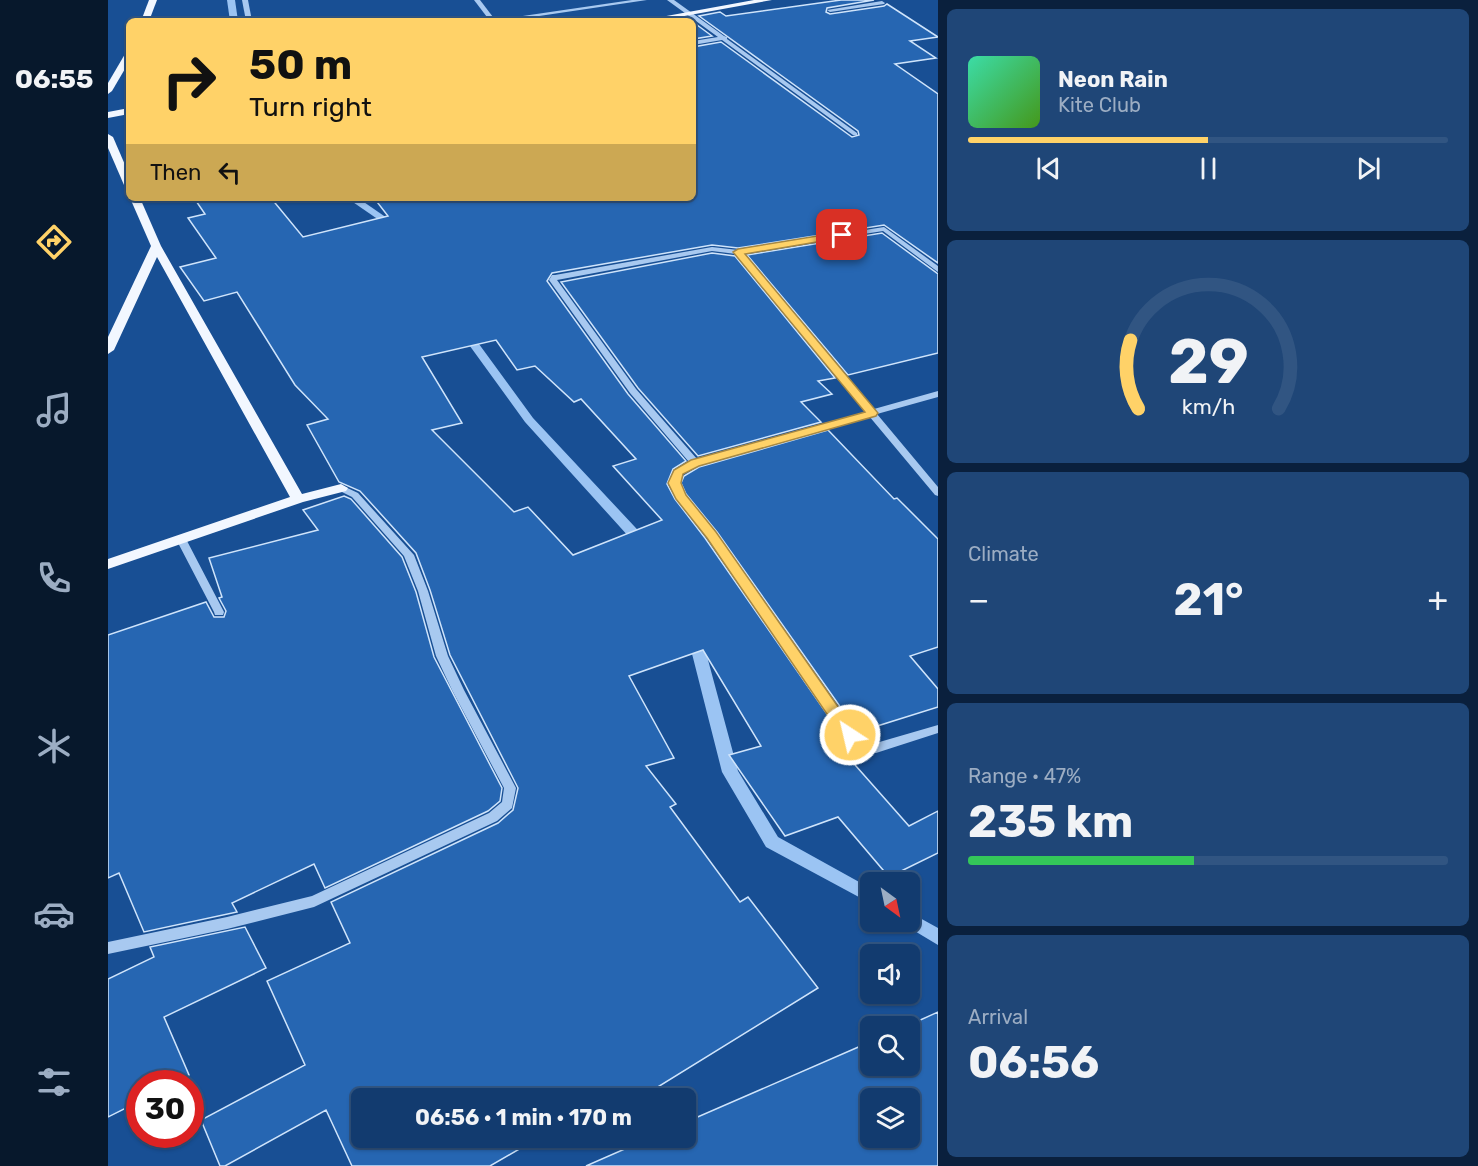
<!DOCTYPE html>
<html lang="en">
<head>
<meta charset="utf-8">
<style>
  :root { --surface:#123b6f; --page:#1f4677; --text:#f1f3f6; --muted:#9cadc3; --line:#315582; --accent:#ffd268 }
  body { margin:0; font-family:Rubik,sans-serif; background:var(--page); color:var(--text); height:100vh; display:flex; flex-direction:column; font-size:22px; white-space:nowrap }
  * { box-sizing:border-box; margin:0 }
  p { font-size:20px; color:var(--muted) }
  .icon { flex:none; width:33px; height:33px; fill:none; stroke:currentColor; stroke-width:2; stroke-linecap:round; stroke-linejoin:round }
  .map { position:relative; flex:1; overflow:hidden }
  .side { display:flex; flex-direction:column; gap:9px; padding:9px; background:#0a203d; width:540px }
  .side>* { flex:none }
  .banner { position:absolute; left:18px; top:18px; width:570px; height:183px; border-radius:9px; box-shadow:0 2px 4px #0004,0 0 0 2px var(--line); background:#ffd268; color:#111; overflow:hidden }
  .needle { width:39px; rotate:147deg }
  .controls { position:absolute; left:752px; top:872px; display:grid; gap:12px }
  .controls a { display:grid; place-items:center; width:60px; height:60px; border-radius:9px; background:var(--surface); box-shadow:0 2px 4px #0004,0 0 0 2px var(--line); font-size:30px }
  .speed { position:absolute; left:18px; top:1070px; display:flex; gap:12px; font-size:30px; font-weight:700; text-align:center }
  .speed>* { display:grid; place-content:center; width:78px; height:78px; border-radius:50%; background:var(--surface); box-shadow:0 2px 4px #0004,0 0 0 2px var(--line); line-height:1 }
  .speed .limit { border:9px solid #d22; background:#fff; color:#111 }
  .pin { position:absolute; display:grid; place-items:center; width:51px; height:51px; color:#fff; margin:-26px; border-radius:12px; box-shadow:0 3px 9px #0006 }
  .me { position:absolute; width:66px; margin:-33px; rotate:325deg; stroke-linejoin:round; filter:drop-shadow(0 0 4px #0008) }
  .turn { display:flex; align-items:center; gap:21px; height:126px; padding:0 24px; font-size:27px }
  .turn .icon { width:78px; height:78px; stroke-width:2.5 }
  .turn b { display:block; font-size:42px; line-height:51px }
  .then { display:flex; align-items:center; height:57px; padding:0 24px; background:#0003; gap:12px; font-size:22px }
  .big { font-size:45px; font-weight:700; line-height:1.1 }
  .side .tile { flex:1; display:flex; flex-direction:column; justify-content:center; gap:9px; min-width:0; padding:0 21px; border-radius:9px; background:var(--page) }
  .side .dial { align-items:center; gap:0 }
  .dial svg { height:156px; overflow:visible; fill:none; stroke:var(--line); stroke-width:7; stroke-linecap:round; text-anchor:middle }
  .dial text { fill:var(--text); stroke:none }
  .song { display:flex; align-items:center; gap:18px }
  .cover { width:72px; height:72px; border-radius:9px; background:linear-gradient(135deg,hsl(160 70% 55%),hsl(100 70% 35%)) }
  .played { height:6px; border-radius:3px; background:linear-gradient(90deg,var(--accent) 50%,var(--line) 50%) }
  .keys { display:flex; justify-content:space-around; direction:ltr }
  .heat { display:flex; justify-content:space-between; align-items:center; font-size:33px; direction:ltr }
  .charge { height:9px; border-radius:4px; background:linear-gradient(90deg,#34c759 47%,var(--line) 0) }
  .trip { position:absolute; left:243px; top:1088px; width:345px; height:60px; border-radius:9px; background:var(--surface); box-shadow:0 2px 4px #0004,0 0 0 2px var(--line); font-weight:700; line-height:60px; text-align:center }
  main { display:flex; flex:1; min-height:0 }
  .dock { display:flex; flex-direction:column; width:108px; justify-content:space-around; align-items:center; background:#07182c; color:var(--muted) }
  .dock .icon { width:42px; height:42px }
  .dock .selected { color:var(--accent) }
  .dock b { font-size:27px; color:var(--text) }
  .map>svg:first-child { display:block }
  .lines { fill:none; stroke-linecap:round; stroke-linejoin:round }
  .stream { fill:#9bc4f3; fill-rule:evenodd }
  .building { fill:#2666b2; stroke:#cfe4fb; stroke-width:1.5; fill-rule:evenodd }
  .minor { fill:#a8c9f0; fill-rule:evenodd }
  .major { fill:#f2f7ff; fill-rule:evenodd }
  .route { fill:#ffd268; stroke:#a68844; stroke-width:1.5 }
</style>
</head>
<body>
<main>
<nav class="dock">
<b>06:55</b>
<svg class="icon selected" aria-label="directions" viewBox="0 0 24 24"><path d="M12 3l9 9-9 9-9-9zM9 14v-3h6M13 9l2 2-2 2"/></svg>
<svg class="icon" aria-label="music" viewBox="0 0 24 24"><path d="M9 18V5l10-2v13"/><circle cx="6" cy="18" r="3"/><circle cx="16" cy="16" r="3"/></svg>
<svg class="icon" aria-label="phone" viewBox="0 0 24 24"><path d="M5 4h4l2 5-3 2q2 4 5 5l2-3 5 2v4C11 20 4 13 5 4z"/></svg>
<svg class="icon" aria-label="climate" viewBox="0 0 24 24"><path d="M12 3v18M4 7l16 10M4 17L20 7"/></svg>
<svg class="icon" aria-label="car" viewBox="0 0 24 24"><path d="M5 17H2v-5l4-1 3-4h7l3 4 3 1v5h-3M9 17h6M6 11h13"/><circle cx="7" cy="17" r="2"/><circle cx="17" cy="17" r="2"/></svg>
<svg class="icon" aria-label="filters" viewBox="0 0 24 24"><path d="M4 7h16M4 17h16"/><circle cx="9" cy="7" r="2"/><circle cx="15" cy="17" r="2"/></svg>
</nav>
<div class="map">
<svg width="830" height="1166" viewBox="0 0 830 1166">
  <rect width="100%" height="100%" fill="#184f94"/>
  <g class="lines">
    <g class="stream">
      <polygon points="119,0 127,0 130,21 122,21"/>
      <polygon points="239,198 250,198 292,227 284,229"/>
      <polygon points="356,328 360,329 425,418 541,542 543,545 541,548 531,548 417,422 351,331"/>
      <polygon points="586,629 593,634 630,771 670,837 762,888 762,903 658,847 614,772 579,634"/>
      <polygon points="801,912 830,928 830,945 795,924 793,921 801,921"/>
    </g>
  </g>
  <g class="building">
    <path d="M733,0H766L719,8L718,12L722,14L776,6L779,4L830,37L802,41L828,58L787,64L830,94V263L776,225L630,248L604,245L444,273L439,281L520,394L578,461L565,469L559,484L567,499L597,538L735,737L725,740L801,826L830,811V853L781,877L730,817L677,836L621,755L653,746L595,650L521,676L566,758L538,766L568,804L562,807L632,902L640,897L710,988L532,1098H254V1137H432L382,1166H244L218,1110L117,1166H112L93,1120L197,1065L159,981L242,943L223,902L390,823L405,810L410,788L342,655L322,590L308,553L252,491L231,482L199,425L220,419L187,385L129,292L96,301L72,267L108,258L80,218L97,214L86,198H163L195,237L280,216L266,198H585V47L613,42L744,137L751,135L750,131L591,16L612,12L618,16ZM388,340L409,370L427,366L466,402L473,399L528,459L505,466L554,520L465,555L420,507L406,512L324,430L354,423L314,357Z"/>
    <polygon points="585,22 604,36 585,39"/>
    <polygon points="774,233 830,274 830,353 740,375 639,255"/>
    <polygon points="604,253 627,256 727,378 710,381 724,394 693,402 713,422 590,456 530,388 453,282"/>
    <polygon points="720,430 786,499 789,498 830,539 830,647 802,656 830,689 830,707 750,732 609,532 578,494 573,483 576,476 591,467"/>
    <polygon points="236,496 243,499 294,557 308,592 326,657 394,788 392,801 380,811 217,888 206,864 124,903 129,912 36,932 11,873 0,878 0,635 98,602 106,617 116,617 118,611 111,598 114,597 101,558 210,530 195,510"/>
    <polygon points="137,927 158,968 56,1017 81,1075 65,1083 32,1083 32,1101 0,1117 0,979 46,957 42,947"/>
    <path d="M830,1012V1166H478L544,1137H578V1122L762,1042V1065H801V1026H799ZM762,1098H801V1137H762Z"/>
  </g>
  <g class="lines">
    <g class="minor">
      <polygon points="134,0 140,0 144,21 138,21"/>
      <polygon points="366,0 372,0 388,21 382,21"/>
      <polygon points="524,0 539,0 411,19 408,17"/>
      <polygon points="559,0 566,0 616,36 619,37 619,39 749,133 749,135 745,135 614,40 585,45 585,41 610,37"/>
      <polygon points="774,1 777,3 776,4 722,12 719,10"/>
      <path d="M776,227L830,266V272L775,231L635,253L766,409L830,391V397L769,414L830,487V496L827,495L761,416L590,465L574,474L571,483L576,495L607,533L746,732L755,740L768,743L830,725V733L768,753L747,746L738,738L599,537L569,498L561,483L567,470L581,462L522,393L441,280L444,275H447L604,247L630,250ZM604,251L628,254L758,412L589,459L528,389L449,280Z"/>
      <polygon points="233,485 250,493 306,555 320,591 340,656 356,690 408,788 404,808 389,821 206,907 119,929 0,954 0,942 119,917 204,896 381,813 394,802 396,788 344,690 328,656 310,591 296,556 244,497 230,490 228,488"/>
      <polygon points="73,536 78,539 116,612 115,615 107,615 106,612 68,539"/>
    </g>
    <g class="major">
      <polygon points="41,0 49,0 41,21 33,21"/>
      <polygon points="646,0 664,0 549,21 531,21"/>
      <polygon points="21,51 21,62 4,91 0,94 0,83 17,54"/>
      <polygon points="21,108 21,114 0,118 0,112"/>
      <polygon points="0,134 5,137 21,174 21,188 16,185 0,148"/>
      <polygon points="22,198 32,198 53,246 194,494 233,484 240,488 238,491 195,502 0,569 0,559 182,497 49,257 6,350 0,354 0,337 43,246"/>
    </g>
  </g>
  <polygon class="route" points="734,232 738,233 738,237 637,254 770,413 768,416 591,466 575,474 573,483 578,495 608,532 747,731 749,735 747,739 736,739 599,538 568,499 560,483 566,470 583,460 757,412 625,252 630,249"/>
</svg>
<div class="controls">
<a><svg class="needle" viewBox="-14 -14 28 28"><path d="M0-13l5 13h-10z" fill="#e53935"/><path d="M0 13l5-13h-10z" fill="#9cadc3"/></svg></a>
<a><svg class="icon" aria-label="sound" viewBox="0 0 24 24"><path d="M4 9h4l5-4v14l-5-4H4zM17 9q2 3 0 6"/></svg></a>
<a><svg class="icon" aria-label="search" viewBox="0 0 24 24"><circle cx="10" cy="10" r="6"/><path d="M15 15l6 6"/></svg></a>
<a><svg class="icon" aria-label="layers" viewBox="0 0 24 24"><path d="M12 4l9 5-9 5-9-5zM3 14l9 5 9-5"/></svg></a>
</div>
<div class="speed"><div class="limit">30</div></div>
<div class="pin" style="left:734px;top:235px;background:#d93025"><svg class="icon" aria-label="arrive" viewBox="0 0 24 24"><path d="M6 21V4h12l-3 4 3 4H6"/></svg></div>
<svg class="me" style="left:742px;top:735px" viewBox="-20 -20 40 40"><circle r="17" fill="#ffd268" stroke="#fff" stroke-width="3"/><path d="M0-11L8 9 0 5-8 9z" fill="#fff"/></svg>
<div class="trip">06:56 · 1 min · 170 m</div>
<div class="banner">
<div class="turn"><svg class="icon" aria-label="right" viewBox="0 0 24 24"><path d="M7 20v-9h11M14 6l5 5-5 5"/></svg><div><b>50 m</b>Turn right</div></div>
<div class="then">Then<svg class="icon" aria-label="left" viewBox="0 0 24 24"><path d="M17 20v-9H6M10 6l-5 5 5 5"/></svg></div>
</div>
</div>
<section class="side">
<div class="tile">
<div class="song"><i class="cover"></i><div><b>Neon Rain</b><p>Kite Club</p></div></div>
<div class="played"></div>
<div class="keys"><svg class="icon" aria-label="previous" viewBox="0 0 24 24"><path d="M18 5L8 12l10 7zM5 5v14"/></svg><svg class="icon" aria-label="pause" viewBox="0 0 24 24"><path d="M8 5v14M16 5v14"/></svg><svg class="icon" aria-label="next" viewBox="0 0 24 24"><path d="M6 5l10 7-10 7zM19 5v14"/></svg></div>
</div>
<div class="tile dial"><svg viewBox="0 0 100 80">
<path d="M14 69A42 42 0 1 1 86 69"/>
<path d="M14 69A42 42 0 0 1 10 34" stroke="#ffd268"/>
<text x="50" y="56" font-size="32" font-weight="700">29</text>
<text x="50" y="72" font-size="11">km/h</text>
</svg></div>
<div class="tile"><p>Climate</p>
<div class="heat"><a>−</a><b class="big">21°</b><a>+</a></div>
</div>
<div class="tile"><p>Range · 47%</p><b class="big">235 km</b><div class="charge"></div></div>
<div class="tile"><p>Arrival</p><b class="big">06:56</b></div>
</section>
</main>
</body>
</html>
